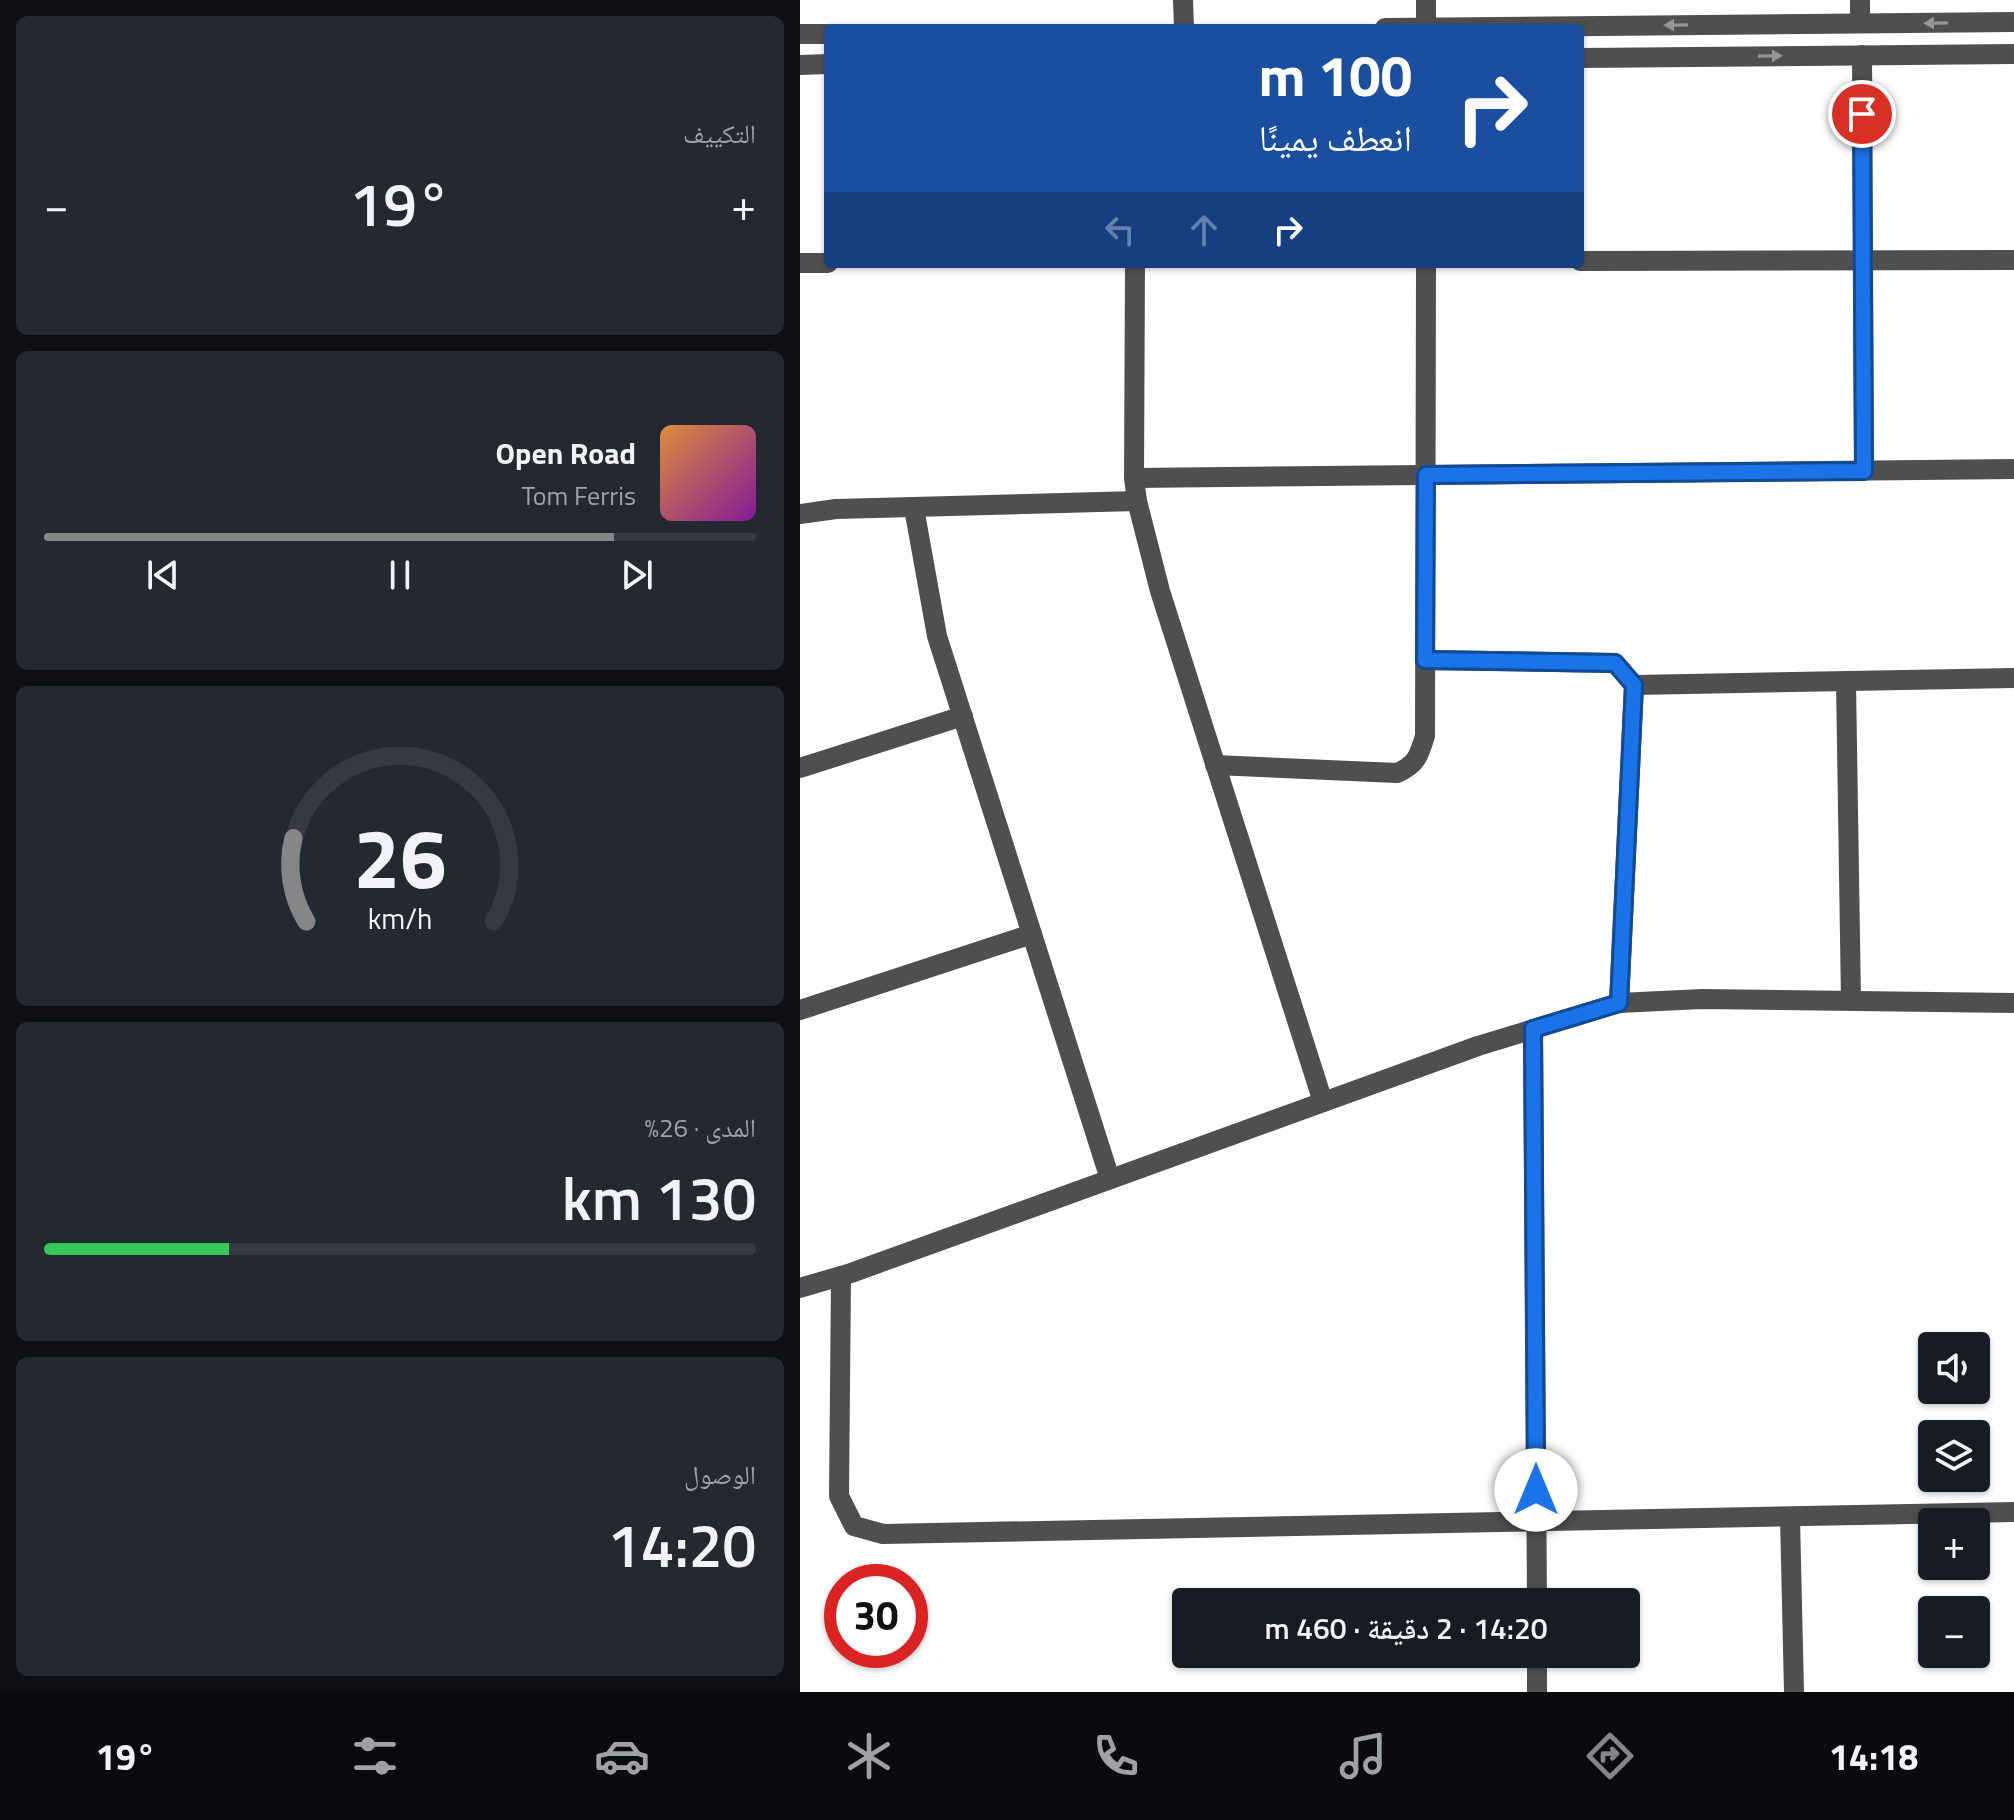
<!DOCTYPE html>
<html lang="ar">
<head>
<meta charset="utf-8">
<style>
  :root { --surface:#171b24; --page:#242831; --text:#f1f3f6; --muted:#9ea1a6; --line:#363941; --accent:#858687 }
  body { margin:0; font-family:"Titillium Web","Noto Naskh Arabic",sans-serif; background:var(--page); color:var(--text); direction:rtl; height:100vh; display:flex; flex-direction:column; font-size:30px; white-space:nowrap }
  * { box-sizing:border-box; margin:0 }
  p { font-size:26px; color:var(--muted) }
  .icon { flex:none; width:44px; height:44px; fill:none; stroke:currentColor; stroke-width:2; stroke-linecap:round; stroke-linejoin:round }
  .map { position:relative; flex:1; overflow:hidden; direction:ltr }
  .panel { display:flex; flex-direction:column; gap:16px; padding:16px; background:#0d0f14; width:800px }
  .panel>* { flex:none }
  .hud { position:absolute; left:24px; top:24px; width:760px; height:244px; border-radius:8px; box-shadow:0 2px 6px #0004; direction:rtl; background:#1a4fa0; color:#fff; overflow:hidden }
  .fabs { position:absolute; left:1118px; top:1332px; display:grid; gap:16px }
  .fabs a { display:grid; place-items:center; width:72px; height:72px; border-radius:8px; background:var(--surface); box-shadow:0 2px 6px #0004; font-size:40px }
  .speed { position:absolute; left:24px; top:1564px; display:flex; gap:16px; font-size:40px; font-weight:700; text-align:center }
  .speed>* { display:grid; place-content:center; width:104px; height:104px; border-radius:50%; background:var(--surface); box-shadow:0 2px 6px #0004; line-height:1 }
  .speed .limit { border:12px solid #d22; background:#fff; color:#111 }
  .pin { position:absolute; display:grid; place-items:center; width:68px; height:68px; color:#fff; margin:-34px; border:4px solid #fff; border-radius:50%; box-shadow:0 2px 8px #0007 }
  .me { position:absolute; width:88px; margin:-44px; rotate:0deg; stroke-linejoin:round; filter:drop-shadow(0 0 6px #0008) }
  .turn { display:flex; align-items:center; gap:28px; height:168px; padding:0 40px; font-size:36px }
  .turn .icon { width:104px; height:104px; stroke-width:2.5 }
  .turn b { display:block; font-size:56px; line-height:68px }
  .lanes { display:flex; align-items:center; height:76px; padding:0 40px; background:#0003; justify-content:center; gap:40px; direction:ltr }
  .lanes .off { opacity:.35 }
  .big { font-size:60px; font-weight:600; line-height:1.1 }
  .panel .card { flex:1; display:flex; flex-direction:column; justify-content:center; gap:12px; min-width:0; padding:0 28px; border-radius:12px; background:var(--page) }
  .panel .dial { align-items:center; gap:0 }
  .dial svg { height:208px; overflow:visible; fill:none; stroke:var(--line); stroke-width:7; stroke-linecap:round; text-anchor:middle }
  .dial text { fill:var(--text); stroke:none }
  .song { display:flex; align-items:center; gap:24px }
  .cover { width:96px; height:96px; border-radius:12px; background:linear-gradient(135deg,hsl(30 70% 55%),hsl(290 70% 35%)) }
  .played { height:8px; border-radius:4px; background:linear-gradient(90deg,var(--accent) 80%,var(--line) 80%) }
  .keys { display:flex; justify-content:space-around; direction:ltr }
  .heat { display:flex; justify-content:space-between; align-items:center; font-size:44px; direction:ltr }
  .charge { height:12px; border-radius:6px; background:linear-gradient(90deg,#34c759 26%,var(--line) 0) }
  .trip { position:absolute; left:372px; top:1588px; width:468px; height:80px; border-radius:8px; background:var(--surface); box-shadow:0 2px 6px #0004; font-weight:600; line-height:80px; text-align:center; direction:rtl }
  .tabs { display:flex; height:128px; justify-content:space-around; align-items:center; background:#090b0e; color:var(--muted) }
  .tabs .icon { width:56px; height:56px }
  .tabs .active { color:var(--accent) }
  .tabs b { font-size:36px; color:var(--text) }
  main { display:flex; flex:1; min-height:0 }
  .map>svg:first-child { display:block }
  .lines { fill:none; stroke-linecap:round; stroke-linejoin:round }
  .minor { stroke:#4f4f4f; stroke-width:20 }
  .oneway { fill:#959595 }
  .route-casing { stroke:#114b97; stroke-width:20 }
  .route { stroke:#1a73e8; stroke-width:14 }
</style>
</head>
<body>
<main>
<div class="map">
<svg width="1214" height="1692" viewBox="0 0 1214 1692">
  <rect width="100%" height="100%" fill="#fff"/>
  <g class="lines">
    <g class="minor">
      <polyline points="383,0 384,28"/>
      <polyline points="1060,0 1060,23"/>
      <polyline points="585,28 1214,22"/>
      <polyline points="626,28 626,0"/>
      <polyline points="0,34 28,34"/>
      <polyline points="1062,55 1064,471"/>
      <polyline points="780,58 1214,54"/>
      <polyline points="0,65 28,64"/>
      <polyline points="780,261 1214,260"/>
      <polyline points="0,263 28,263"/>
      <polyline points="335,264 334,478 337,501 360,591 523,1102"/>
      <polyline points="334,478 1214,469"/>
      <polyline points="114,508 137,636 310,1179"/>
      <polyline points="0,514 36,509 337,501"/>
      <polyline points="625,660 815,663 834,685"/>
      <polyline points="1046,681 1051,1001"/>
      <path d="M415,765L597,773C616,765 619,756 625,736L626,264"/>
      <polyline points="0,768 163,716"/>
      <polyline points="819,1003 834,685 1214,678"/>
      <polyline points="0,1010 232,934"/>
      <polyline points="733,1029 737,1602"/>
      <polyline points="41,1276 39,1496 54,1526 83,1534 1214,1512"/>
      <polyline points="0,1288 51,1273 678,1046 819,1003 902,999 1214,1003"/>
      <polyline points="990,1517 994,1692"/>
      <polyline points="737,1654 737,1692"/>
    </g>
  </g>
  <defs><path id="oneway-solid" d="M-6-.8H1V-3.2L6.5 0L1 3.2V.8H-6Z" transform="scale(2)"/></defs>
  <g class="oneway">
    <use href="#oneway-solid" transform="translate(1136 23) rotate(179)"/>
    <use href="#oneway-solid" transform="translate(876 25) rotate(179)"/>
    <use href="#oneway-solid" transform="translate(970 56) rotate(-1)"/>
  </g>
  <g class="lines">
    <g class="route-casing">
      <polyline id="route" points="736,1490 733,1029 819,1003 834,685 815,663 625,660 626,475 1064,471 1062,114"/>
    </g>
    <use href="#route" class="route"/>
  </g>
</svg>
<div class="fabs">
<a><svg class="icon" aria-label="sound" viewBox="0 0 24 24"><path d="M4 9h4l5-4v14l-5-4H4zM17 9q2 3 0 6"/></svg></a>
<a><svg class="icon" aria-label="layers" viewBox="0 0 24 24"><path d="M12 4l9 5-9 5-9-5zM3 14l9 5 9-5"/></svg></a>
<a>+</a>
<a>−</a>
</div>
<div class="speed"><div class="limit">30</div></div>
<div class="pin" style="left:1062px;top:114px;background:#d93025"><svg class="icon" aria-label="arrive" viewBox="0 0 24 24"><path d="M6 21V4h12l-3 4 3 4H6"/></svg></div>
<svg class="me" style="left:736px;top:1490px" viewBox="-20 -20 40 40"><circle r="19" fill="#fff"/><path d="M0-13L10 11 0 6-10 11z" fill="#1a73e8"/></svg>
<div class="trip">14:20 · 2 دقيقة · 460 m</div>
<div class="hud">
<div class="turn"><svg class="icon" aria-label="right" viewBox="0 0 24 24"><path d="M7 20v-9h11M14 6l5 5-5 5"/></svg><div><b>100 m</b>انعطف يمينًا</div></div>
<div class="lanes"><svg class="icon off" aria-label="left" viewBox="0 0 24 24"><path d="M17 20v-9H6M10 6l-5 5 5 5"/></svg><svg class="icon off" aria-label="ahead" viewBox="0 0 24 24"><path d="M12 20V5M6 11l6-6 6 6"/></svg><svg class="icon" aria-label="right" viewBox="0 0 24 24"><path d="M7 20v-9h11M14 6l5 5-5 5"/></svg></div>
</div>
</div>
<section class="panel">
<div class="card"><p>التكييف</p>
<div class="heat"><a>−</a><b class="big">19°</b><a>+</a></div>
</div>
<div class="card">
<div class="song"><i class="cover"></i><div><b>Open Road</b><p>Tom Ferris</p></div></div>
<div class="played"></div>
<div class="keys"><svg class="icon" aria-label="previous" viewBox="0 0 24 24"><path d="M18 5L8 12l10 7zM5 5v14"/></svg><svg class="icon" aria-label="pause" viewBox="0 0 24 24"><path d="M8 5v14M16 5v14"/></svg><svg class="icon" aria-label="next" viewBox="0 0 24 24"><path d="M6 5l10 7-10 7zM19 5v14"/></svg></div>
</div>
<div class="card dial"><svg viewBox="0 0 100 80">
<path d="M14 69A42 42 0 1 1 86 69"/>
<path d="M14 69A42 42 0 0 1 9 37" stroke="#858687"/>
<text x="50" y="56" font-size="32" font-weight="700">26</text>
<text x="50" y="72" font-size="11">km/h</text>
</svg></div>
<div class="card"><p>المدى · 26%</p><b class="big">130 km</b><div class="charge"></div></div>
<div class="card"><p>الوصول</p><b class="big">14:20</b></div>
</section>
</main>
<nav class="tabs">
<b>14:18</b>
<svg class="icon active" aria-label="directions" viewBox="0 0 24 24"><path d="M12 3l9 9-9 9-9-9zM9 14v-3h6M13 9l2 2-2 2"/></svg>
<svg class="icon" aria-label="music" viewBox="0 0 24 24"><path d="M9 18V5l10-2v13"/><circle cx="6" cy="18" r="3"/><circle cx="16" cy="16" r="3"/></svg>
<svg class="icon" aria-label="phone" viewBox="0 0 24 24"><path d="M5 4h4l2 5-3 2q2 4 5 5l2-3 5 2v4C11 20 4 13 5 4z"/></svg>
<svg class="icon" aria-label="climate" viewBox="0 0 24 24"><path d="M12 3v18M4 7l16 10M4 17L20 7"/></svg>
<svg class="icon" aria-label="car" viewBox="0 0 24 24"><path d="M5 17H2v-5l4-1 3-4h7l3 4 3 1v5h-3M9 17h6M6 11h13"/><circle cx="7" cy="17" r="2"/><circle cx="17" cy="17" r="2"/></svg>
<svg class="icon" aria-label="filters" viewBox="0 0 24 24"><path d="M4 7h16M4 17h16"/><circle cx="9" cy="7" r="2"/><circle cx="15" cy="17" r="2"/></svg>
<b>19°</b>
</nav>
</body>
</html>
